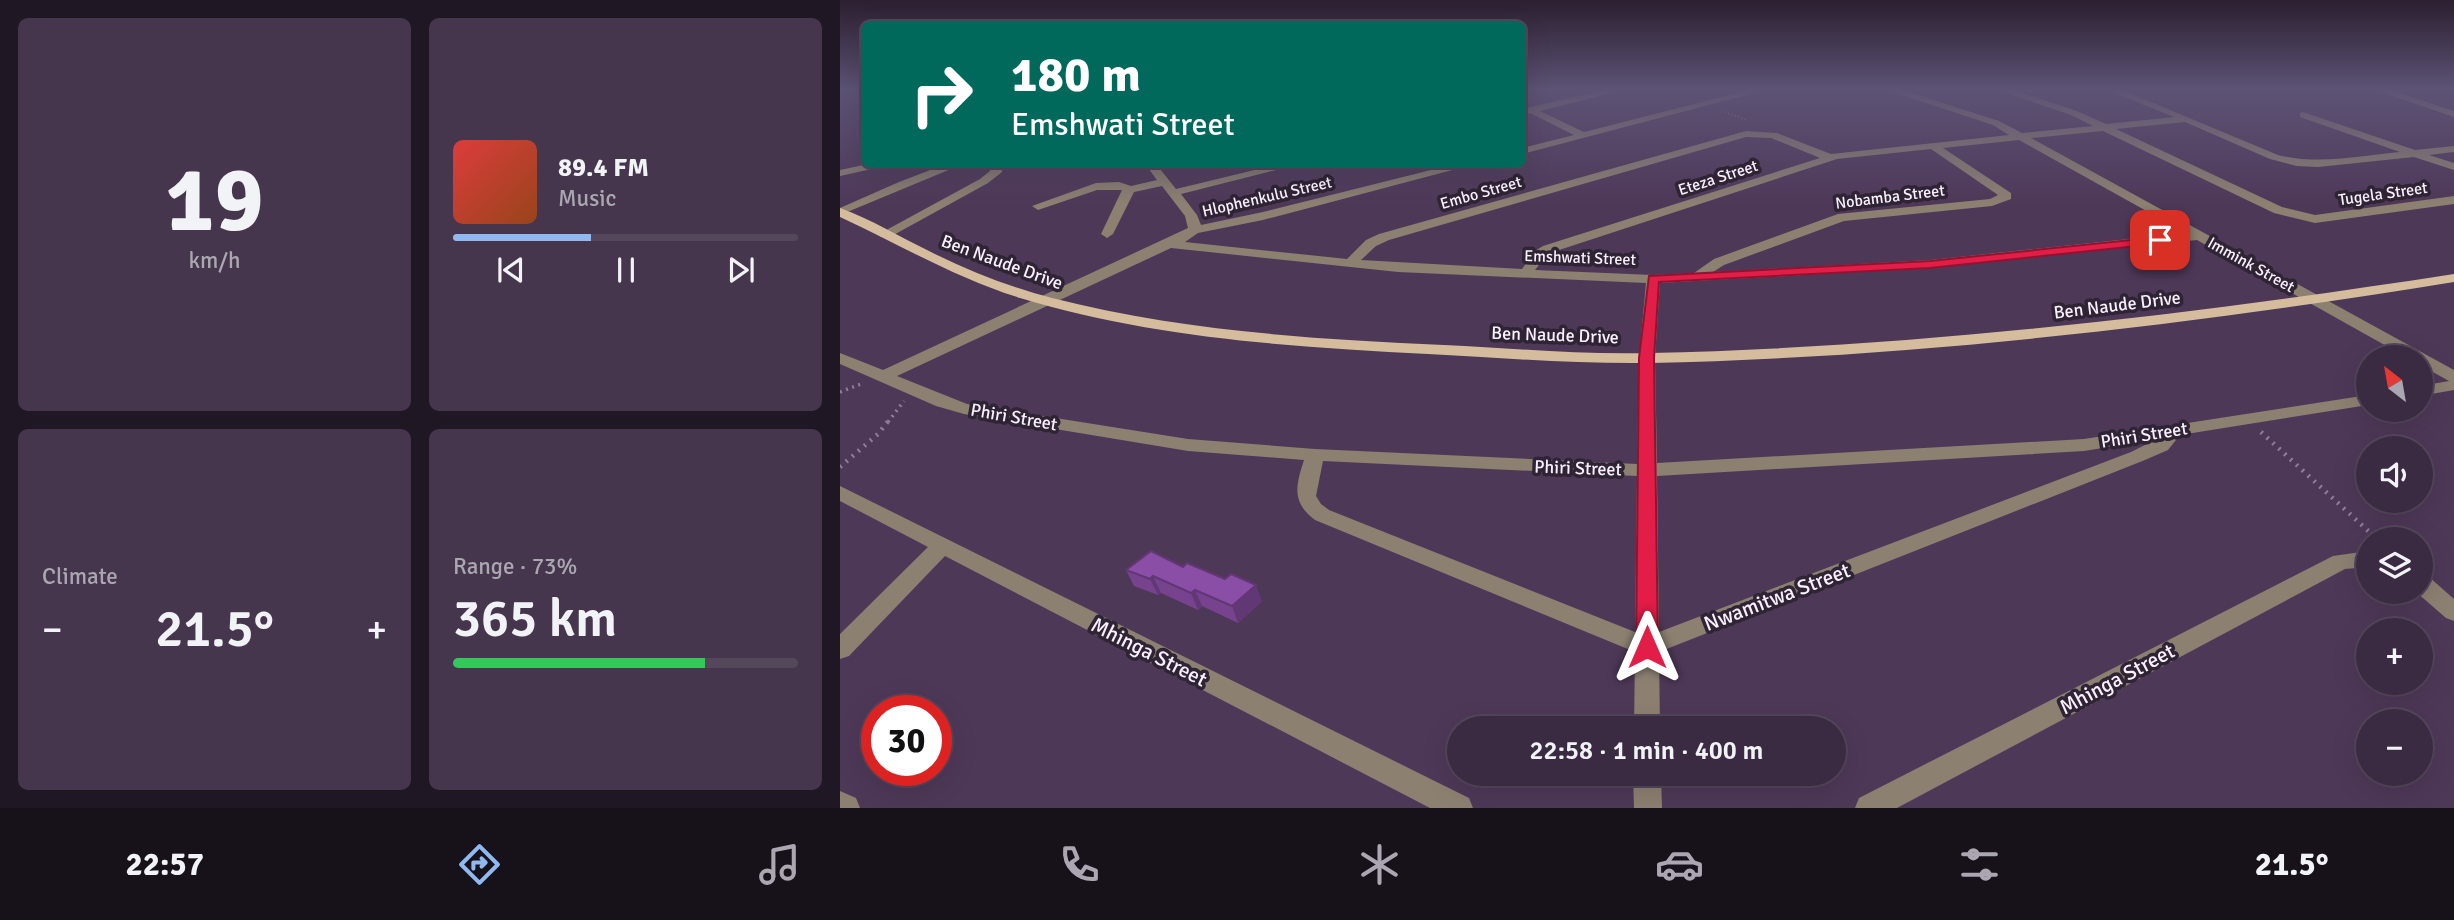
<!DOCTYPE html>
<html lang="en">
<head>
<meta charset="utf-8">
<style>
  :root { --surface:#3a2a42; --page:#45364d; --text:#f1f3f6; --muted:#aba7b2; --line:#54465b; --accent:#90b9f0 }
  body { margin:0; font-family:Signika,sans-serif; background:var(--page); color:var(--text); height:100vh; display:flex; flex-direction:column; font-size:26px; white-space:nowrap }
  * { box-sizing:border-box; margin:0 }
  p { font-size:23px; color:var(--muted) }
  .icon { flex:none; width:38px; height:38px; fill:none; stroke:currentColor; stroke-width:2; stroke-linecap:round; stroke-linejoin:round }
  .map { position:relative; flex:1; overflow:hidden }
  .details { display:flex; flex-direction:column; gap:18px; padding:18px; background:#201724; width:840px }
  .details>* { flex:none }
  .top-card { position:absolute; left:21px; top:21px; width:665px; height:147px; border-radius:10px; box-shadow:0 7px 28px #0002,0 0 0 2px var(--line); background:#00695c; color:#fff; overflow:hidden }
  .needle { width:46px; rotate:329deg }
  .fabs { position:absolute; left:1516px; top:345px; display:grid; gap:14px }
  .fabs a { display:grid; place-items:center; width:77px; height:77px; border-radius:50%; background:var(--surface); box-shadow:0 7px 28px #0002,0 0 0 2px var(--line); font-size:35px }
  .speed { position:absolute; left:21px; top:695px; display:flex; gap:14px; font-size:35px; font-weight:700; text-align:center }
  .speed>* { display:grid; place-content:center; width:91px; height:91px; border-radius:50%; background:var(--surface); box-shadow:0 7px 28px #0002,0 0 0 2px var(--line); line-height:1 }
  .speed .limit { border:10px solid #d22; background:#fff; color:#111 }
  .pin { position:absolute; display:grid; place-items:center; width:60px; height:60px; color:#fff; margin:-30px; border-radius:14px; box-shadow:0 4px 10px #0006 }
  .me { position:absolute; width:77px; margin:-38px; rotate:0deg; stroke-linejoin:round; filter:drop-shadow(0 0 5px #0008) }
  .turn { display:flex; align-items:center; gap:24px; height:147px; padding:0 35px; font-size:32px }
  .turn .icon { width:91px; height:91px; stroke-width:2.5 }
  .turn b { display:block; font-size:49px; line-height:60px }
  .big { font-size:52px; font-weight:600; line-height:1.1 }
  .details .widget { flex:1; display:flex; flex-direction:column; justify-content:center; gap:10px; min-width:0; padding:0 24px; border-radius:10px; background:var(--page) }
  .details .dial { align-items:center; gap:0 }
  .dial b { font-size:91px; line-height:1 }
  .song { display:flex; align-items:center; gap:21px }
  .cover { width:84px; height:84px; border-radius:10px; background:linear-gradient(135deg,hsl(0 70% 55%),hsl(20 70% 35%)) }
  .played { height:7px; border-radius:4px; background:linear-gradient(90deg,var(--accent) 40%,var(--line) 40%) }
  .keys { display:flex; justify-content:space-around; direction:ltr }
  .heat { display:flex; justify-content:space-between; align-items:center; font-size:38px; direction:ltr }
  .charge { height:10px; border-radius:5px; background:linear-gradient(90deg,#34c759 73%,var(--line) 0) }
  .details .tiles { flex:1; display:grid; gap:18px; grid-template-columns:repeat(2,1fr) }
  .trip { position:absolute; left:607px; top:716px; width:399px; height:70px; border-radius:35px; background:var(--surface); box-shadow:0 7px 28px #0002,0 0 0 2px var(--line); font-weight:600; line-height:70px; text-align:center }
  .tabs { display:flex; height:112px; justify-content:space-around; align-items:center; background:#17111a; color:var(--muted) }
  .tabs .icon { width:49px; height:49px }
  .tabs .active { color:var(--accent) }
  .tabs b { font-size:32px; color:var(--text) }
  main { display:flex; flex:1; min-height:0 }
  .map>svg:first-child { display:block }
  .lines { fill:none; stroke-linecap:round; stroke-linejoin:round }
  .path-far2 { stroke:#8f7e98; stroke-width:2; stroke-dasharray:1 2.5; stroke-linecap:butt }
  .path-far1 { stroke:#8f7e98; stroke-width:3.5; stroke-dasharray:2 4.5; stroke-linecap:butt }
  .path { stroke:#8f7e98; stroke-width:4.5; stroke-dasharray:2 6; stroke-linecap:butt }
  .minor { fill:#8c8071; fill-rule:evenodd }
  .major { fill:#d4bc9d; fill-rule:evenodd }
  .wall { fill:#77438f }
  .shaded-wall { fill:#613774 }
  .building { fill:#8a4ea6; stroke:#613774; stroke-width:2 }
  .route { fill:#e11d48; stroke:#92132f; stroke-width:2 }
  .labels { text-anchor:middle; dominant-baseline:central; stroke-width:7; stroke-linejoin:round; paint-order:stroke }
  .far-street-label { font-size:16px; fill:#f9efff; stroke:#2e2433 }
  .street-label { font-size:18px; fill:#f9efff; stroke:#2e2433 }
  .near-street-label { font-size:21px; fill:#f9efff; stroke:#2e2433 }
</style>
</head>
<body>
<main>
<section class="details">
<div class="tiles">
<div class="widget dial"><b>19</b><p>km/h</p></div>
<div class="widget">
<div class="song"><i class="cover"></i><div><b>89.4 FM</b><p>Music</p></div></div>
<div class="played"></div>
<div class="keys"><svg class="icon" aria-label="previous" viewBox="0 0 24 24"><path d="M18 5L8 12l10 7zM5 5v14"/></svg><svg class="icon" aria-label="pause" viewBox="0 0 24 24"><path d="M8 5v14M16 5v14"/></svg><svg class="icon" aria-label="next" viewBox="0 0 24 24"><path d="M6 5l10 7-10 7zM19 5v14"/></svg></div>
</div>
<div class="widget"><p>Climate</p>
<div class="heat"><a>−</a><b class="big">21.5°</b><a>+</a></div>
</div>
<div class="widget"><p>Range · 73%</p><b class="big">365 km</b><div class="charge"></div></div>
</div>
</section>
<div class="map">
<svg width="1614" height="808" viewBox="0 0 1614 808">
  <rect width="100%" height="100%" fill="#4e3858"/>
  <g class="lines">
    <polyline class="path-far2" points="885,112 907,120"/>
    <g class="path-far1">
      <polyline points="0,392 21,384"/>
      <polyline points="48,422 64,401"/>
    </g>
    <g class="path">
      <polyline points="1421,432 1537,539"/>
      <polyline points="0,467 38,434 49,420"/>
    </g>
    <g class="minor">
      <polygon points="765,90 783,90 700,111 744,132 909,90 926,90 682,154 682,148 734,135 690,113 682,115 682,109"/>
      <path d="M1047,90H1062L1159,121L1182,133L1253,126L1231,115L1158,90H1173L1237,111L1266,124L1334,117L1267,90H1282L1438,155C1478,165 1519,156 1560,152L1460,117V113L1463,112L1575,150L1614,146V152L1589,155L1614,163V170L1574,157L1478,167L1457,166L1430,159L1345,122L1276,129L1442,207L1475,215L1614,196V204L1475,223L1434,213L1263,131L1191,138L1614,370V390L1580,396V386L1609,381L1580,365V357H1566L1357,240L1090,268L820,283L815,358L817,463L1244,439L1528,395V405L1340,435L1328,450L1305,460L819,652L820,728H794L795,652L475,520C451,502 456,485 464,460L348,451L124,414L96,406L0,364V353L43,370L348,228L345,216L322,186L294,192L273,234L267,238L261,234L282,190H257L198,210L192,206L256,183L279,182L291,186L317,180L305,164H316L336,189L439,164H460L341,194L357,215L361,225L423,212L615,164H635L423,220L358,233L345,242L507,259L526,240L539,234L906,131L937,133L991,154L1169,135L1153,125ZM906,137L931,138L980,158L703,246L695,251L682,269L521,260L536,246L549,240ZM1179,140L1346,233L1090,260L873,272L884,265L1004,221L1152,206L1171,199V193L1103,148ZM1091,149L1158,195L1150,199L998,214L874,259L854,273L813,275L695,270L705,257L713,252L997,159ZM331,248L558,272L806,283L799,358L797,464L475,449L348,439L127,404L57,376ZM1317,439L1291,452L819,632L817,476L1244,451ZM483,461L797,476L795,632L489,510L481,504L476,496Z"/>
      <polygon points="1535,90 1550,90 1614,111 1614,117"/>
      <polygon points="28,164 54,164 0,176 0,170"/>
      <polygon points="106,164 123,164 0,215 0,208 59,182"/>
      <polygon points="150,164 161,164 162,172 148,183 50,237 40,237 39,234 140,179 150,171"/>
      <polygon points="0,486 629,798 633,808 590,808 105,556 9,656 0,659 0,634 88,547 0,501"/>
      <polygon points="1528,551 1528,567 1505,569 1057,808 1015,808 1019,798 1493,556"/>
      <polygon points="1580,574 1588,576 1614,599 1614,621 1606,618 1576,592 1580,592"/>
      <polygon points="793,774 821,774 822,808 794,808"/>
      <polygon points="0,791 16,798 20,808 0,808"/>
    </g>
    <path class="major" d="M0,208C31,219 60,237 89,251C128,271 170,287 212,298C341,331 473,339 604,345C673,348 742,355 810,353C1080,347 1348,315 1614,274V282C1348,325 1080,357 810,363C736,364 662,358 588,354C451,347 312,338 180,298C116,278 60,245 0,217Z"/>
  </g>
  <polygon class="wall" points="343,567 385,579 422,601 398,623 362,606 358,610 321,593 318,595 294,586 286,570"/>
  <g class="shaded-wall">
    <polygon points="313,576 321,593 318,595 310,579"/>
    <polygon points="416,585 422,601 398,623 392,606"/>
    <polygon points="355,590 362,606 358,610 351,593"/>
  </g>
  <polygon class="building" points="311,551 343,567 347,563 385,579 391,574 416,585 392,606 355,590 351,593 313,576 310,579 286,570"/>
  <linearGradient id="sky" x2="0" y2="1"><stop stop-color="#2b1f30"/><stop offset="0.44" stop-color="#5d5375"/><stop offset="1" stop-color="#5d5375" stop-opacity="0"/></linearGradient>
  <rect width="1614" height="204" fill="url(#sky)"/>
  <polygon class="route" points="1320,237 1326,240 1325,243 1090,268 819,282 814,358 818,647 815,654 807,656 799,654 796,647 799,358 809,276 1090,261"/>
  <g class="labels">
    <g class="far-street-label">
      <text transform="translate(878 178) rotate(-18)">Eteza Street</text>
      <text transform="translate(641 193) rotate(-16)">Embo Street</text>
      <text transform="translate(1543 194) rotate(-8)">Tugela Street</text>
      <text transform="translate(427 197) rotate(-13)">Hlophenkulu Street</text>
      <text transform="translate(1050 197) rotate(-7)">Nobamba Street</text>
      <text transform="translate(740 258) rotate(2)">Emshwati Street</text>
      <text transform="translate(1411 265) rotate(29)">Immink Street</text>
    </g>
    <g class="street-label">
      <text transform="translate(162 262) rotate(20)">Ben Naude Drive</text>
      <text transform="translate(1277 305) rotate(-7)">Ben Naude Drive</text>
      <text transform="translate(715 335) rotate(2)">Ben Naude Drive</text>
      <text transform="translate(174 417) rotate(10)">Phiri Street</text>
      <text transform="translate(1304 435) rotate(-9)">Phiri Street</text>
      <text transform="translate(738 468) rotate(2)">Phiri Street</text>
    </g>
    <g class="near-street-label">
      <text transform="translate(937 597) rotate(-21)">Nwamitwa Street</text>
      <text transform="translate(309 652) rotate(27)">Mhinga Street</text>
      <text transform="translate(1277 679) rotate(-28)">Mhinga Street</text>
    </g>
  </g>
</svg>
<div class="fabs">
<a><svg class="needle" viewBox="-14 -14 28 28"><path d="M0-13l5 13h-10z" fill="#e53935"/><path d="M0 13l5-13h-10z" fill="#aba7b2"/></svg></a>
<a><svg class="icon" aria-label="sound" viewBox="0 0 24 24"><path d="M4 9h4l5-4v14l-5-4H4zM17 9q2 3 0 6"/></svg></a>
<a><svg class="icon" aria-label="layers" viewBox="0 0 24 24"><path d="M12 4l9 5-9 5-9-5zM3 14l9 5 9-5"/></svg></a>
<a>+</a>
<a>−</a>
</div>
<div class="speed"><div class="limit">30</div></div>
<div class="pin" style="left:1320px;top:240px;background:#d93025"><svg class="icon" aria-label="arrive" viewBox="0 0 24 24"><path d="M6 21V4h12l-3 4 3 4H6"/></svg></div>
<svg class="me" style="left:807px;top:647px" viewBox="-20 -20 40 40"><path d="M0-17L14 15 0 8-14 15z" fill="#e11d48" stroke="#fff" stroke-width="4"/></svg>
<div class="trip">22:58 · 1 min · 400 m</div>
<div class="top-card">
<div class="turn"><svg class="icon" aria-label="right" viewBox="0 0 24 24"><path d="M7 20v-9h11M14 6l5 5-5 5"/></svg><div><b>180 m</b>Emshwati Street</div></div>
</div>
</div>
</main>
<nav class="tabs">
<b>22:57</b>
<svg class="icon active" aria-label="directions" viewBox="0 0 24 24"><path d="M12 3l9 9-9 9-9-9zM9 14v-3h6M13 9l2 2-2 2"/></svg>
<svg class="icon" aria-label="music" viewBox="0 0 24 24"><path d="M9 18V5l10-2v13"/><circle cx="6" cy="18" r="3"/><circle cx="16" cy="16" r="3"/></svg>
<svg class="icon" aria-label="phone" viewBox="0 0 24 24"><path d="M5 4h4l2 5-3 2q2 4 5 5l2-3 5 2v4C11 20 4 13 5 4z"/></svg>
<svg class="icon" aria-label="climate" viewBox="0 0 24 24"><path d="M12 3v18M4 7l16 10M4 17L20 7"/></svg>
<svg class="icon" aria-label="car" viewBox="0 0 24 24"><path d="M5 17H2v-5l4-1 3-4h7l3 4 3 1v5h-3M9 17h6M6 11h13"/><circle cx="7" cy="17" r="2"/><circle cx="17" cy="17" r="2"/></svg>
<svg class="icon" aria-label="filters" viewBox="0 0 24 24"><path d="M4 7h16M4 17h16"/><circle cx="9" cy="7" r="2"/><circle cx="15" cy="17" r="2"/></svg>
<b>21.5°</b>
</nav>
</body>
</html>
